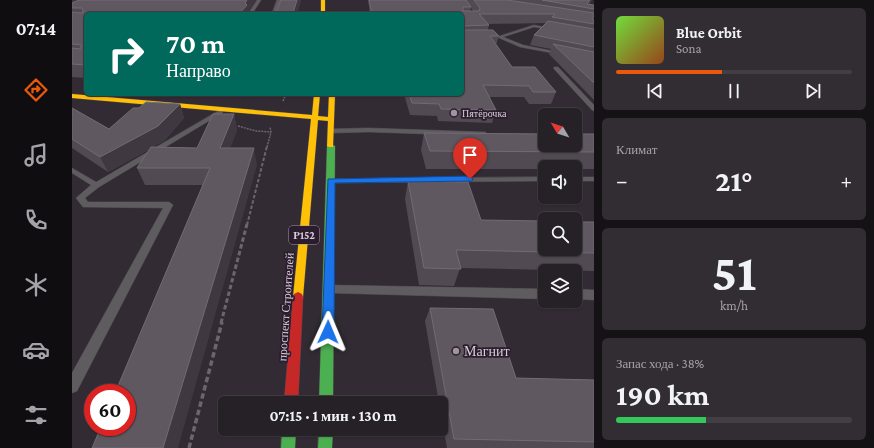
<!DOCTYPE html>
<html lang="ru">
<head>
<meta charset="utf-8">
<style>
  :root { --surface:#262027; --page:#322d33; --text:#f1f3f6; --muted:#a4a3a7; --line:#423e44; --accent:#ea580c }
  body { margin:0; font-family:"Crimson Pro",serif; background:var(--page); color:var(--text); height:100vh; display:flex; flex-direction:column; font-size:15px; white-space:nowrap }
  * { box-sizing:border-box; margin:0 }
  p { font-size:13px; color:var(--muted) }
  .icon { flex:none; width:22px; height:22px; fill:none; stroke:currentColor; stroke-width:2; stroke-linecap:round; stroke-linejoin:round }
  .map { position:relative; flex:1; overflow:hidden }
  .details { display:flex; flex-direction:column; gap:8px; padding:8px; background:#151215; width:280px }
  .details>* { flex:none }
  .hud { position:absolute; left:12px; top:12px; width:380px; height:84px; border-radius:6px; box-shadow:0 1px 3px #0004,0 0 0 1px var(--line); background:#00695c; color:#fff; overflow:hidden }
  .needle { width:26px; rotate:309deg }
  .fabs { position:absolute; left:466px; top:108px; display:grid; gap:8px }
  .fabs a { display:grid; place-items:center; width:44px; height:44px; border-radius:6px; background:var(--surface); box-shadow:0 1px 3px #0004,0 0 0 1px var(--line); font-size:20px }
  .speed { position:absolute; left:12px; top:384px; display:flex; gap:8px; font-size:20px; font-weight:700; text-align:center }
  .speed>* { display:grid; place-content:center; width:52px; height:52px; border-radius:50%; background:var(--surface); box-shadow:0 1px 3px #0004,0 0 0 1px var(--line); line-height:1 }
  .speed .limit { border:6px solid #d22; background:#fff; color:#111 }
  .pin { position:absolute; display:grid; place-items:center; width:34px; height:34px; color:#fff; margin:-41px -17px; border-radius:50% 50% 50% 0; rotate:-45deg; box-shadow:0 0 4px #0007 }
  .pin .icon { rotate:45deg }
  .me { position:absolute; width:44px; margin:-22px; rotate:1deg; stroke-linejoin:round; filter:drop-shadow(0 0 3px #0008) }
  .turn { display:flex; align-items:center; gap:14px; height:84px; padding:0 16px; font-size:18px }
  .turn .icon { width:52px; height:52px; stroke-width:2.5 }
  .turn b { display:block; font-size:28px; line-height:34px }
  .big { font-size:30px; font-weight:700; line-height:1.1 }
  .details .widget { flex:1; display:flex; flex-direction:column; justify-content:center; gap:6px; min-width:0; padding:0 14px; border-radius:6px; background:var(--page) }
  .details .dial { align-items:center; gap:0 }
  .dial b { font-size:52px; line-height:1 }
  .song { display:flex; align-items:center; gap:12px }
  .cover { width:48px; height:48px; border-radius:6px; background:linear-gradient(135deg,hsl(100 70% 55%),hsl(20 70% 35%)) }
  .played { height:4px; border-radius:2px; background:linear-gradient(90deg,var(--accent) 45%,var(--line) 45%) }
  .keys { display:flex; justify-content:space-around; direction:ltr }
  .heat { display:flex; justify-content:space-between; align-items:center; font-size:22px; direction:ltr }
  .charge { height:6px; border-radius:3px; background:linear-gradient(90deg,#34c759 38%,var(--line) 0) }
  .trip { position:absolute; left:146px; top:396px; width:230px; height:40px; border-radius:6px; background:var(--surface); box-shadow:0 1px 3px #0004,0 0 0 1px var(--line); font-weight:700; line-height:40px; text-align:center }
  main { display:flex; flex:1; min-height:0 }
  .tab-bar { display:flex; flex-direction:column; width:72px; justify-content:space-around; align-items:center; background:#0f0d10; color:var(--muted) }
  .tab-bar .icon { width:28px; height:28px }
  .tab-bar .selected { color:var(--accent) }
  .tab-bar b { font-size:18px; color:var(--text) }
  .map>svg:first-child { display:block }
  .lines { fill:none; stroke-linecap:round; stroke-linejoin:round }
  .lane-casing { stroke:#4c464e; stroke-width:1 }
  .fast-casing { stroke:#4c464e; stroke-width:1 }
  .slow-casing { stroke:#4c464e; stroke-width:1 }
  .jam-casing { stroke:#4c464e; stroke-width:1 }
  .path-far3 { stroke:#6a666a; stroke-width:1.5; stroke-dasharray:2 1; stroke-linecap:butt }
  .path-far2 { stroke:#6a666a; stroke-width:2; stroke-dasharray:3.5 2; stroke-linecap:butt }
  .path-far1 { stroke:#6a666a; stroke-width:3; stroke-dasharray:4.5 2.5; stroke-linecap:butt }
  .path { stroke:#6a666a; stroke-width:3.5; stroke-dasharray:5.5 3; stroke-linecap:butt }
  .lane { fill:#5f5c60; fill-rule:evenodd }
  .fast { fill:#4caf50; fill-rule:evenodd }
  .slow { fill:#ffc107; fill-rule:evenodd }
  .jam { fill:#c62828; fill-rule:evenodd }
  .wall { fill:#514a52; fill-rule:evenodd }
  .shaded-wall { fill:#3f3840 }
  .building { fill:#605861; stroke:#726b74 }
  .route { fill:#1a73e8; stroke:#114b97 }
  .poi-dot { fill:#9e959f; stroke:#2b1d2e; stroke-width:1.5 }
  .labels { text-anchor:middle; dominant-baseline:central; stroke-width:3.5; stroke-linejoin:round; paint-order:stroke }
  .far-poi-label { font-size:10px; fill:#d8ced9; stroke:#2b1d2e; text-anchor:start }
  .shield { fill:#2b1d2e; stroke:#a499a6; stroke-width:1 }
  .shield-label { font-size:11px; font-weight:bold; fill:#d8ced9 }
  .street-label { font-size:12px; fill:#d8ced9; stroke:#2b1d2e }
  .near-poi-label { font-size:14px; fill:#d8ced9; stroke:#2b1d2e; text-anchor:start }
</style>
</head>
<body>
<main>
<nav class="tab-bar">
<b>07:14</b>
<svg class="icon selected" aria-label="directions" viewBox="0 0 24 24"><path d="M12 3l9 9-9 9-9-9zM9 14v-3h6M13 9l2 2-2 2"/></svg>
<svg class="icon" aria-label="music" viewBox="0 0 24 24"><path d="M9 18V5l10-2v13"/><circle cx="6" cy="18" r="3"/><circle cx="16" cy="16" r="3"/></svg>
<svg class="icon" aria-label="phone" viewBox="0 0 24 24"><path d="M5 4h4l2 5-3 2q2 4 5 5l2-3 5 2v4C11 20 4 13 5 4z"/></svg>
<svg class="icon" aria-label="climate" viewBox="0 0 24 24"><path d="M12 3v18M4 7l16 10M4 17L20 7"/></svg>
<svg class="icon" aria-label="car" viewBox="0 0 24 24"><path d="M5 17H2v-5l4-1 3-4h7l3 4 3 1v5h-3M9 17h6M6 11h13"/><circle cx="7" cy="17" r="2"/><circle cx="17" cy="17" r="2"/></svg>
<svg class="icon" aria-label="filters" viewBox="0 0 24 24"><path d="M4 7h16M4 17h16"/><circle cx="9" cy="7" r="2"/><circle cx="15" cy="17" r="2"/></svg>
</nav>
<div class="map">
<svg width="522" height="448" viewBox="0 0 522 448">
  <rect width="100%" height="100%" fill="#322b34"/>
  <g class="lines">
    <g class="lane-casing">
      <g id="lane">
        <polygon points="185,0 189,0 180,14 176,14"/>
        <polygon points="205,0 209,0 204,14 200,14"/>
        <polygon points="462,25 483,29 481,30 462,27 431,37 451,45 491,53 491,55 448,47 425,37"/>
        <polygon points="482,67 486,67 522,105 522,111 520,110 482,69"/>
        <polygon points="148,110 151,112 150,113 27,187 13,198 16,202 97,202 101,205 5,391 0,393 0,373 91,208 11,207 4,198 19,185 0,173 0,168 24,182"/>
        <polygon points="297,128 413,132 416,134 413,136 297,132 260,133 257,131 260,129"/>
        <polygon points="473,177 473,181 259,183 255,181 259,179"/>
        <rect x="503" y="177" width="19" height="4"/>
        <polygon points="257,285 473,289 473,299 257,293 253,292 252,289 253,286"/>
        <polygon points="503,289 522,290 522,300 503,299"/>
      </g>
    </g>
    <g class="fast-casing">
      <g id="fast">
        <polygon points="259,144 263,146 261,403 247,403 255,146"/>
        <polygon points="210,429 224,429 223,448 209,448"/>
        <polygon points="247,429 261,429 260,448 246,448"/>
      </g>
    </g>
    <g class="slow-casing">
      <g id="slow">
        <rect x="249" y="0" width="4" height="14"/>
        <polygon points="0,94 240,115 242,94 248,94 246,116 256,117 257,94 263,94 261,147 257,147 255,146 256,121 246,120 231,297 230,300 226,302 222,300 221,297 239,119 0,98"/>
      </g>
    </g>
    <g class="jam-casing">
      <polygon id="jam" points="226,292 230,294 231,297 226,403 212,403 221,297 222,294"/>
    </g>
    <g class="path-far3">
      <polyline points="211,101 214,94"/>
      <polyline points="166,126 184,131 199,132"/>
      <polyline points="195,147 199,132 198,127"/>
    </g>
    <polyline class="path-far2" points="175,225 195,146"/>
    <polyline class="path-far1" points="149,323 175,224"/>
    <polyline class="path" points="117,448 150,322"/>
    <use href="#lane" class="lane"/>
    <use href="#fast" class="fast"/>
    <use href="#slow" class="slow"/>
    <use href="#jam" class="jam"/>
  </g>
  <g class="wall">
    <polygon points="0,0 183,0 176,11 176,14 14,14 14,78 0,77"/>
    <polygon points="229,0 225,14 204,14 204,13"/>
    <path d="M296,0H394L395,1V0H520L517,5H522V18L521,20H522V100L477,54L479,49L458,45L462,35L474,23L415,24L417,25L416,30L427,36L424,45L440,67L484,92L479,104H457L452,97H417L424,110L420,123L366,121L365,116L338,115L332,94H390V14H298ZM399,8L401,11H398Z"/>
    <polygon points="108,104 112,118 92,141 80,147 125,148 162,114 165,130 158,148 185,165 131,185 73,185 65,168 78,149 36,172 0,148 0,108 37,129 67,108"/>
    <polygon points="352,133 522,134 522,169 503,169 503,167 473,167 473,169 354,169 349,150"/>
    <polygon points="336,181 409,220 522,222 522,271 388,268 382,286 347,285 333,199"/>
    <polygon points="358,308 444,378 522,380 522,448 375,448 369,414 369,403 367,403 353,321"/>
  </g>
  <g class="shaded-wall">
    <polygon points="0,0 22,0 0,8"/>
    <polygon points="175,0 183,0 176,11 176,14 167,14"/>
    <polygon points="225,0 229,0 225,14 221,14"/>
    <polygon points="518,0 520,0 515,7 515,4"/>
    <polygon points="108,104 112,118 92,141 36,172 28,157"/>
    <polygon points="162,114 165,130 152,165 148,148"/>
    <polygon points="182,148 185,165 106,448 91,448"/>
  </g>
  <g class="building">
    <polygon points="7,0 175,0 173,3 175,5 167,14 14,14 14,65 0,64 0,48 8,49 10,45 0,44 0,12 9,13 11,12 10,8 0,8 0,3"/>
    <polygon points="209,0 225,0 221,13 204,13"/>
    <polygon points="297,0 394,0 399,7 391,7 391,11 407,11 408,8 402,0 435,0 522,13 522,16 520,19 522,20 522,24 480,17 483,14 407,14 417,25 392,26 391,30 421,30 427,36 418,36 440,67 463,67 484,92 461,92 457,86 411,85 424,110 369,109 367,104 340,103 337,94 390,94 390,14 300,14"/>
    <polygon points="470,0 518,0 515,4 522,5 522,9"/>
    <polygon points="476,21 522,29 522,47 462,35"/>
    <polygon points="481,44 522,52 522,83"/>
    <polygon points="74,102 108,104 86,126 28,157 0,139 0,108 37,129 61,108 67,108"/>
    <polygon points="141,114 162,114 148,148 182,148 91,448 20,448 29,427 55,427 55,393 43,393 138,168 65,168 79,147 125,148"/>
    <polygon points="352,133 473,134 473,145 503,145 503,134 522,134 522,152 358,151"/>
    <polygon points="336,181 396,182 409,220 473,221 473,249 503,249 503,222 522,222 522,253 384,250 389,269 352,268"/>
    <polygon points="358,308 421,309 444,378 522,380 522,442 382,439"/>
  </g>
  <polygon class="route" points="398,176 401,179 400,181 263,183 262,332 260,336 256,337 252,336 250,332 256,179"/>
  <g class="poi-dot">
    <circle cx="382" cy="113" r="4"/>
    <circle cx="384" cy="351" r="4"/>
  </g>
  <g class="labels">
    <g class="far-poi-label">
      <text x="390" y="113">Пятёрочка</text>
    </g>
    <rect class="shield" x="217" y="226" width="30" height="18" rx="3"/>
    <g class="shield-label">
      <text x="232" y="235">Р152</text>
    </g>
    <g class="street-label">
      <text transform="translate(214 307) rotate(-86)">проспект Строителей</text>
    </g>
    <g class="near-poi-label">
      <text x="392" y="351">Магнит</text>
    </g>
  </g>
</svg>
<div class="fabs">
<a><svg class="needle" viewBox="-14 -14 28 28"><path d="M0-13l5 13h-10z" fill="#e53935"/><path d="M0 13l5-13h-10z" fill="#a4a3a7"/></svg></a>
<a><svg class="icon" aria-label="sound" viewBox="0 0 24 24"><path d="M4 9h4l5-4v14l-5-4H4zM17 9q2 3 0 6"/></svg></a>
<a><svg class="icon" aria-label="search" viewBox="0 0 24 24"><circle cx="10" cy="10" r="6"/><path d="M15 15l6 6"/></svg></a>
<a><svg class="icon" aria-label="layers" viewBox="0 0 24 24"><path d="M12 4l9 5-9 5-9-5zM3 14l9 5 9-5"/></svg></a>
</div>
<div class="speed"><div class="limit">60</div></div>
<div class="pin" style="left:398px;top:179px;background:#d93025"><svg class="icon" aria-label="arrive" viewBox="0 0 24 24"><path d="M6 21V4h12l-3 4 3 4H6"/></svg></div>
<svg class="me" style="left:256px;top:332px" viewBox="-20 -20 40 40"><path d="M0-17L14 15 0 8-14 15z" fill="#1a73e8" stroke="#fff" stroke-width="4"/></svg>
<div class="trip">07:15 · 1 мин · 130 m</div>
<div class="hud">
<div class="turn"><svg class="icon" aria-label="right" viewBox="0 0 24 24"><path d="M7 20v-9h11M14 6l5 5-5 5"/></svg><div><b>70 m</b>Направо</div></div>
</div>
</div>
<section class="details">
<div class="widget">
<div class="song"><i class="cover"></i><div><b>Blue Orbit</b><p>Sona</p></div></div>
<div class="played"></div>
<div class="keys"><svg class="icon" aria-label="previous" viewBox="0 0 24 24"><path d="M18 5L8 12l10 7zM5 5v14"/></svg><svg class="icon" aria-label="pause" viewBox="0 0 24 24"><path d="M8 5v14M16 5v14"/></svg><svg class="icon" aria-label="next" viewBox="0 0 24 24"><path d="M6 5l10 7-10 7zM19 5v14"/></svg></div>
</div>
<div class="widget"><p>Климат</p>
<div class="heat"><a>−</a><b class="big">21°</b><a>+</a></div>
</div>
<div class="widget dial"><b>51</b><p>km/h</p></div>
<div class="widget"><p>Запас хода · 38%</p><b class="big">190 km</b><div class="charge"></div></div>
</section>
</main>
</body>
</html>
